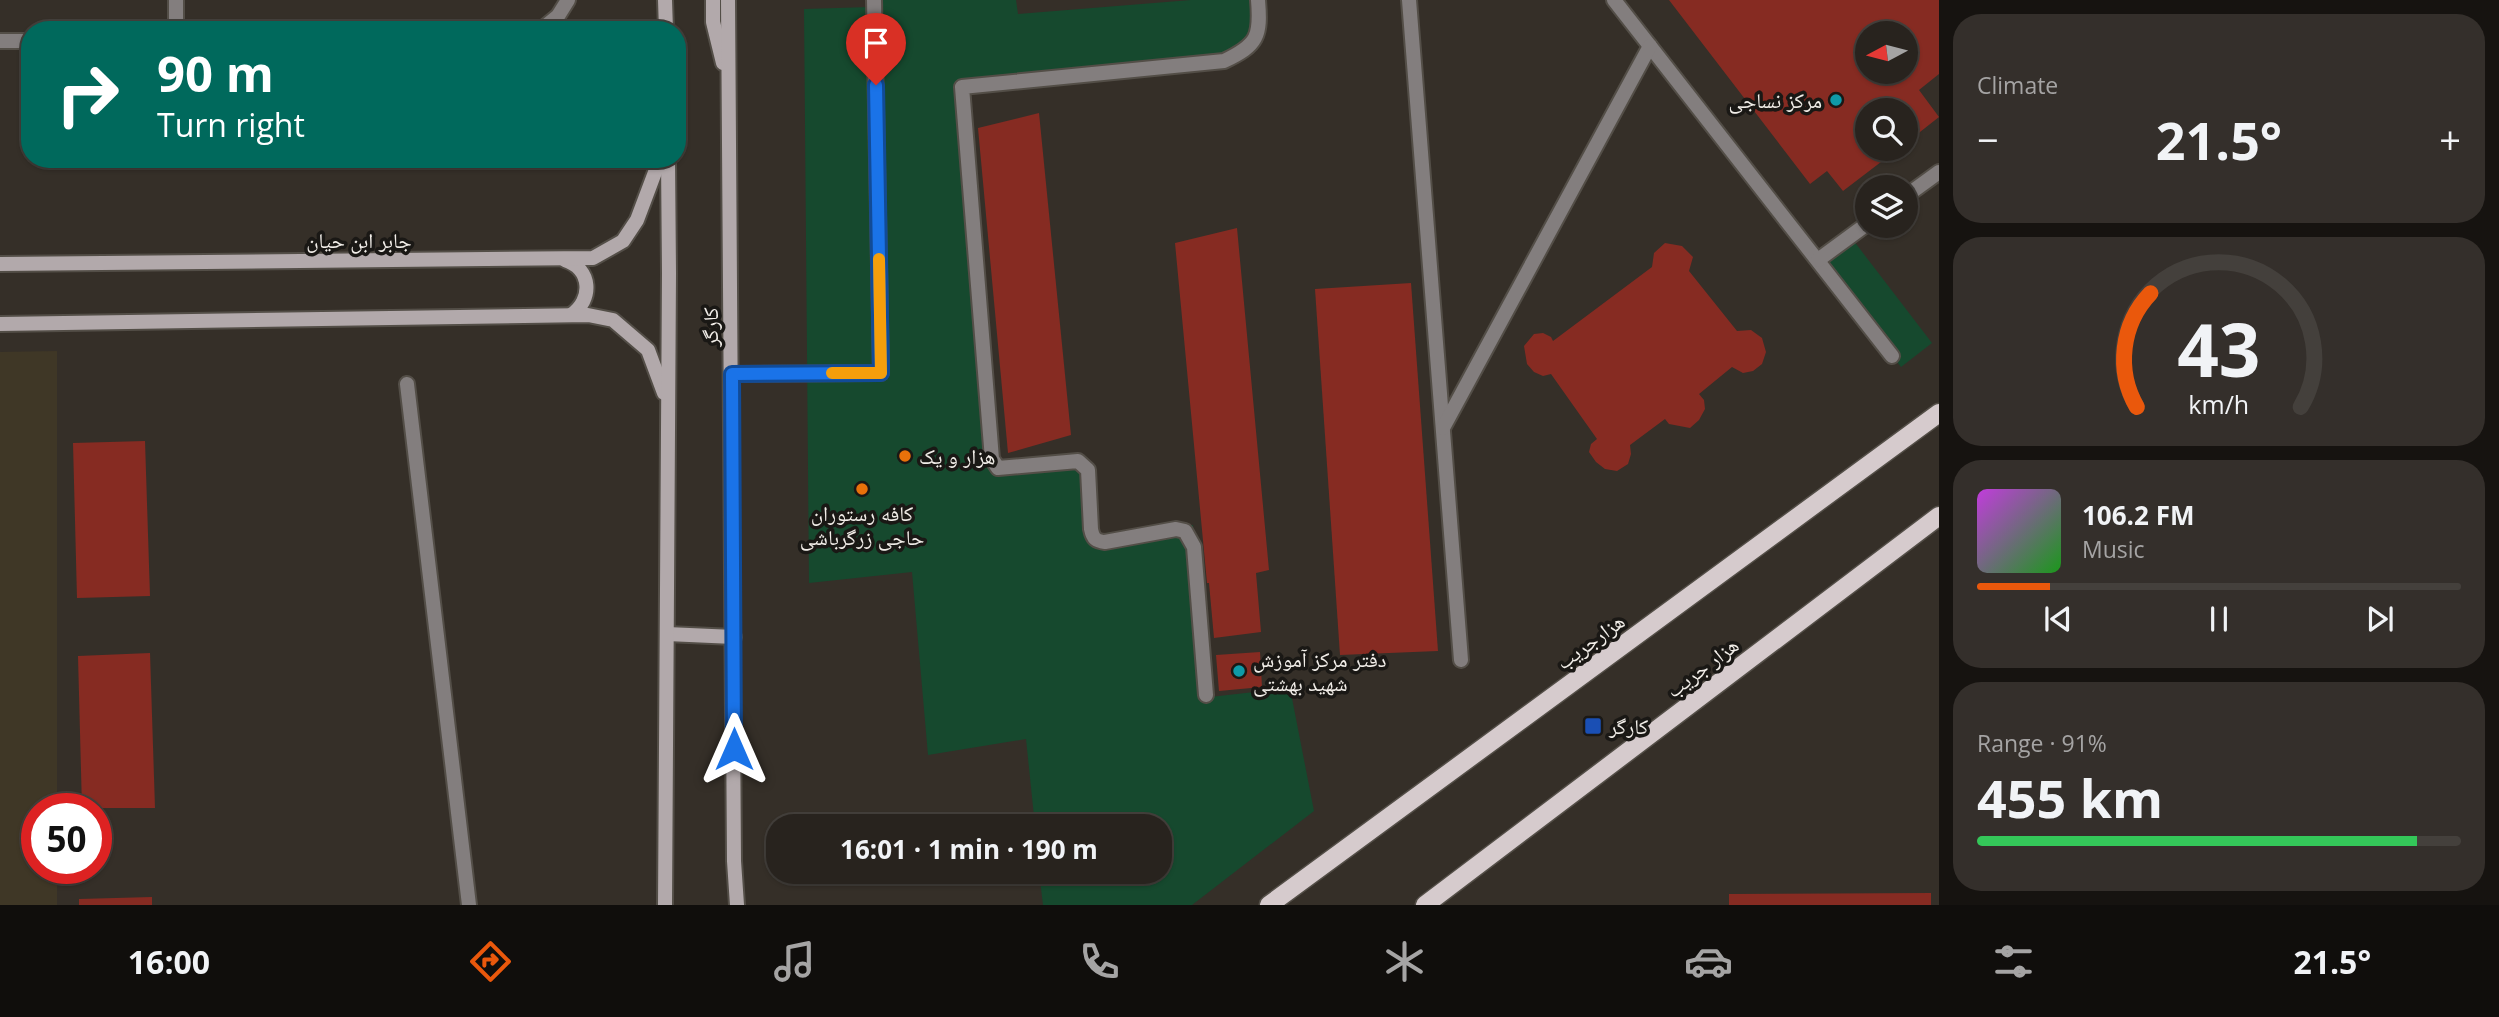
<!DOCTYPE html>
<html lang="en">
<head>
<meta charset="utf-8">
<style>
  :root { --surface:#28231e; --page:#342f2b; --text:#f1f3f6; --muted:#a5a4a4; --line:#44403c; --accent:#ea580c }
  body { margin:0; font-family:"Open Sans","Noto Naskh Arabic",sans-serif; background:var(--page); color:var(--text); height:100vh; display:flex; flex-direction:column; font-size:26px; white-space:nowrap }
  * { box-sizing:border-box; margin:0 }
  p { font-size:23px; color:var(--muted) }
  .icon { flex:none; width:38px; height:38px; fill:none; stroke:currentColor; stroke-width:2; stroke-linecap:round; stroke-linejoin:round }
  .map { position:relative; flex:1; overflow:hidden }
  .drawer { display:flex; flex-direction:column; gap:14px; padding:14px; background:#161310; width:560px }
  .drawer>* { flex:none }
  .banner { position:absolute; left:21px; top:21px; width:665px; height:147px; border-radius:28px; box-shadow:0 2px 5px #0004,0 0 0 2px var(--line); background:#00695c; color:#fff; overflow:hidden }
  .needle { width:46px; rotate:263deg }
  .buttons { position:absolute; left:1855px; top:21px; display:grid; gap:14px }
  .buttons a { display:grid; place-items:center; width:63px; height:63px; border-radius:50%; background:var(--surface); box-shadow:0 2px 5px #0004,0 0 0 2px var(--line); font-size:35px }
  .speed { position:absolute; left:21px; top:793px; display:flex; gap:14px; font-size:35px; font-weight:700; text-align:center }
  .speed>* { display:grid; place-content:center; width:91px; height:91px; border-radius:50%; background:var(--surface); box-shadow:0 2px 5px #0004,0 0 0 2px var(--line); line-height:1 }
  .speed .limit { border:10px solid #d22; background:#fff; color:#111 }
  .pin { position:absolute; display:grid; place-items:center; width:60px; height:60px; color:#fff; margin:-72px -30px; border-radius:50% 50% 50% 0; rotate:-45deg; box-shadow:0 0 7px #0007 }
  .pin .icon { rotate:45deg }
  .me { position:absolute; width:77px; margin:-38px; rotate:0deg; stroke-linejoin:round; filter:drop-shadow(0 0 5px #0008) }
  .turn { display:flex; align-items:center; gap:24px; height:147px; padding:0 21px; font-size:32px }
  .turn .icon { width:91px; height:91px; stroke-width:2.5 }
  .turn b { display:block; font-size:49px; line-height:60px }
  .big { font-size:52px; font-weight:700; line-height:1.1 }
  .drawer .card { flex:1; display:flex; flex-direction:column; justify-content:center; gap:10px; min-width:0; padding:0 24px; border-radius:28px; background:var(--page) }
  .drawer .dial { align-items:center; gap:0 }
  .dial svg { height:182px; overflow:visible; fill:none; stroke:var(--line); stroke-width:7; stroke-linecap:round; text-anchor:middle }
  .dial text { fill:var(--text); stroke:none }
  .song { display:flex; align-items:center; gap:21px }
  .cover { width:84px; height:84px; border-radius:10px; background:linear-gradient(135deg,hsl(290 70% 55%),hsl(120 70% 35%)) }
  .played { height:7px; border-radius:4px; background:linear-gradient(90deg,var(--accent) 15%,var(--line) 15%) }
  .keys { display:flex; justify-content:space-around; direction:ltr }
  .heat { display:flex; justify-content:space-between; align-items:center; font-size:38px; direction:ltr }
  .charge { height:10px; border-radius:5px; background:linear-gradient(90deg,#34c759 91%,var(--line) 0) }
  .trip { position:absolute; left:766px; top:814px; width:406px; height:70px; border-radius:28px; background:var(--surface); box-shadow:0 2px 5px #0004,0 0 0 2px var(--line); font-weight:700; line-height:70px; text-align:center }
  .dock { display:flex; height:112px; justify-content:space-around; align-items:center; background:#100e0c; color:var(--muted) }
  .dock .icon { width:49px; height:49px }
  .dock .selected { color:var(--accent) }
  .dock b { font-size:32px; color:var(--text) }
  main { display:flex; flex:1; min-height:0 }
  .map>svg:first-child { display:block }
  .industrial { fill:#3f3726 }
  .green { fill:#16492e }
  .building { fill:#862b22; fill-rule:evenodd }
  .lines { fill:none; stroke-linecap:round; stroke-linejoin:round }
  .lane-casing { stroke:#534e47; stroke-width:18 }
  .secondary-casing { stroke:#534e47; stroke-width:18 }
  .primary-casing { stroke:#534e47; stroke-width:21 }
  .lane { stroke:#837e7e; stroke-width:14 }
  .secondary { stroke:#b2a9ab; stroke-width:14 }
  .primary { stroke:#d6cbcd; stroke-width:18 }
  .route-casing { stroke:#114b97; stroke-width:18 }
  .route { stroke:#1a73e8; stroke-width:12 }
  .slow { stroke:#f59e0b; stroke-width:12 }
  .culture-dot { fill:#0f9aa8; stroke:#1a1815; stroke-width:2.5 }
  .food-dot { fill:#e8710a; stroke:#1a1815; stroke-width:2.5 }
  .transit-dot { fill:#1a4fb4; stroke:#1a1815; stroke-width:2.5 }
  .labels { text-anchor:middle; dominant-baseline:central; stroke-width:7; stroke-linejoin:round; paint-order:stroke }
  .poi-label { font-size:21px; fill:#f2eee9; stroke:#1a1815; text-anchor:start }
  .street-label { font-size:21px; fill:#f2eee9; stroke:#1a1815 }
</style>
</head>
<body>
<main>
<div class="map">
<svg width="1939" height="905" viewBox="0 0 1939 905">
  <rect width="100%" height="100%" fill="#352f28"/>
  <polygon class="industrial" points="57,351 57,808 37,808 37,868 57,868 57,905 0,905 0,352"/>
  <g class="green">
    <polygon points="871,0 1016,0 1018,14 1191,0 1256,0 1255,37 1220,59 960,84 996,467 1088,458 1095,534 1193,525 1210,697 1290,688 1314,811 1192,905 1043,905 1039,872 1160,872 1160,826 1035,826 1026,739 928,755 912,572 809,583 804,9 870,7"/>
    <polygon points="1850,236 1932,343 1901,367 1818,260"/>
  </g>
  <g class="building">
    <path d="M1669,0H1939V74L1919,90L1939,117L1906,143V110H1867V149H1898L1843,191L1827,171L1810,184ZM1867,33H1906V72H1867Z"/>
    <polygon points="1039,113 1071,435 1008,453 978,128"/>
    <polygon points="1237,228 1269,570 1256,573 1261,632 1214,638 1209,583 1207,583 1175,243"/>
    <polygon points="1665,243 1682,246 1693,257 1689,271 1737,331 1751,330 1762,338 1766,352 1762,364 1753,371 1743,373 1732,367 1699,394 1704,400 1705,409 1699,420 1690,428 1669,424 1665,419 1630,445 1631,454 1628,464 1617,471 1605,469 1596,462 1589,452 1591,444 1597,439 1551,374 1543,376 1534,372 1527,364 1524,346 1534,334 1543,333 1551,337 1553,341 1652,267 1654,253"/>
    <polygon points="1411,283 1438,651 1340,655 1315,289"/>
    <polygon points="145,441 150,596 77,598 73,443"/>
    <polygon points="1260,652 1262,687 1219,691 1216,655"/>
    <polygon points="150,653 155,808 82,808 78,656"/>
    <polygon points="1931,893 1931,905 1729,905 1729,894"/>
    <polygon points="152,897 152,905 79,905 79,899"/>
  </g>
  <g class="lines">
    <g class="lane-casing">
      <g id="lane">
        <polyline points="176,0 176,30"/>
        <polyline points="1409,0 1461,660"/>
        <polyline points="1614,0 1892,356"/>
        <polyline points="541,30 558,16 568,0"/>
        <polyline points="0,41 30,41"/>
        <polyline points="1906,196 1939,172"/>
        <polyline points="1818,260 1867,224"/>
        <polyline points="731,374 881,373 874,0"/>
        <polyline points="407,384 469,905"/>
        <polyline points="1443,428 1650,46"/>
        <path d="M1206,695L1194,547L1185,531L1176,529L1105,542C1096,541 1093,539 1091,529L1088,470L1078,461L998,468L992,459L962,87L1224,61C1258,45 1261,36 1258,0"/>
      </g>
    </g>
    <g class="secondary-casing">
      <g id="secondary">
        <polyline points="665,0 666,30"/>
        <polyline points="713,0 713,22 723,63"/>
        <polyline points="728,0 734,861 737,905"/>
        <path d="M565,260C592,269 593,300 571,315"/>
        <polyline points="0,264 593,258 623,241 637,220 660,159"/>
        <polyline points="0,324 588,315 613,320 648,350 664,393"/>
        <polyline points="667,634 734,637"/>
        <polyline points="665,905 669,273 668,159"/>
      </g>
    </g>
    <g class="primary-casing">
      <g id="primary">
        <polyline points="1269,905 1939,413"/>
        <polyline points="1425,905 1939,516"/>
      </g>
    </g>
    <use href="#lane" class="lane"/>
    <use href="#secondary" class="secondary"/>
    <use href="#primary" class="primary"/>
  </g>
  <g class="lines">
    <g class="route-casing">
      <polyline id="route" points="734,749 732,374 881,373 876,85"/>
    </g>
    <use href="#route" class="route"/>
    <polyline class="slow" points="832,373 881,373 879,259"/>
  </g>
  <g class="culture-dot">
    <circle cx="1836" cy="100" r="7"/>
    <circle cx="1239" cy="671" r="7"/>
  </g>
  <g class="food-dot">
    <circle cx="905" cy="456" r="7"/>
    <circle cx="862" cy="489" r="7"/>
  </g>
  <rect class="transit-dot" x="1584" y="717" width="18" height="18" rx="3.5"/>
  <g class="labels">
    <g class="poi-label">
      <text x="1822" y="100" text-anchor="end">مرکز نساجی</text>
      <text x="919" y="456">هزار و یک</text>
      <text x="862" y="513" text-anchor="middle">کافه رستوران<tspan x="862" dy="24">حاجی زرگرباشی</tspan></text>
      <text x="1253" y="659">دفتر مرکز آموزش<tspan x="1253" dy="24">شهید بهشتی</tspan></text>
      <text x="1609" y="726">کارگر</text>
    </g>
    <g class="street-label">
      <text x="359" y="240">جابر ابن حیان</text>
      <text transform="translate(710 327) rotate(-90)">کارگر</text>
      <text transform="translate(1590 641) rotate(-36)">هزارجریب</text>
      <text transform="translate(1702 667) rotate(-37)">هزار جریب</text>
    </g>
  </g>
</svg>
<div class="buttons">
<a><svg class="needle" viewBox="-14 -14 28 28"><path d="M0-13l5 13h-10z" fill="#e53935"/><path d="M0 13l5-13h-10z" fill="#a5a4a4"/></svg></a>
<a><svg class="icon" aria-label="search" viewBox="0 0 24 24"><circle cx="10" cy="10" r="6"/><path d="M15 15l6 6"/></svg></a>
<a><svg class="icon" aria-label="layers" viewBox="0 0 24 24"><path d="M12 4l9 5-9 5-9-5zM3 14l9 5 9-5"/></svg></a>
</div>
<div class="speed"><div class="limit">50</div></div>
<div class="pin" style="left:876px;top:85px;background:#d93025"><svg class="icon" aria-label="arrive" viewBox="0 0 24 24"><path d="M6 21V4h12l-3 4 3 4H6"/></svg></div>
<svg class="me" style="left:734px;top:749px" viewBox="-20 -20 40 40"><path d="M0-17L14 15 0 8-14 15z" fill="#1a73e8" stroke="#fff" stroke-width="4"/></svg>
<div class="trip">16:01 · 1 min · 190 m</div>
<div class="banner">
<div class="turn"><svg class="icon" aria-label="right" viewBox="0 0 24 24"><path d="M7 20v-9h11M14 6l5 5-5 5"/></svg><div><b>90 m</b>Turn right</div></div>
</div>
</div>
<section class="drawer">
<div class="card"><p>Climate</p>
<div class="heat"><a>−</a><b class="big">21.5°</b><a>+</a></div>
</div>
<div class="card dial"><svg viewBox="0 0 100 80">
<path d="M14 69A42 42 0 1 1 86 69"/>
<path d="M14 69A42 42 0 0 1 20 19" stroke="#ea580c"/>
<text x="50" y="56" font-size="32" font-weight="700">43</text>
<text x="50" y="72" font-size="11">km/h</text>
</svg></div>
<div class="card">
<div class="song"><i class="cover"></i><div><b>106.2 FM</b><p>Music</p></div></div>
<div class="played"></div>
<div class="keys"><svg class="icon" aria-label="previous" viewBox="0 0 24 24"><path d="M18 5L8 12l10 7zM5 5v14"/></svg><svg class="icon" aria-label="pause" viewBox="0 0 24 24"><path d="M8 5v14M16 5v14"/></svg><svg class="icon" aria-label="next" viewBox="0 0 24 24"><path d="M6 5l10 7-10 7zM19 5v14"/></svg></div>
</div>
<div class="card"><p>Range · 91%</p><b class="big">455 km</b><div class="charge"></div></div>
</section>
</main>
<nav class="dock">
<b>16:00</b>
<svg class="icon selected" aria-label="directions" viewBox="0 0 24 24"><path d="M12 3l9 9-9 9-9-9zM9 14v-3h6M13 9l2 2-2 2"/></svg>
<svg class="icon" aria-label="music" viewBox="0 0 24 24"><path d="M9 18V5l10-2v13"/><circle cx="6" cy="18" r="3"/><circle cx="16" cy="16" r="3"/></svg>
<svg class="icon" aria-label="phone" viewBox="0 0 24 24"><path d="M5 4h4l2 5-3 2q2 4 5 5l2-3 5 2v4C11 20 4 13 5 4z"/></svg>
<svg class="icon" aria-label="climate" viewBox="0 0 24 24"><path d="M12 3v18M4 7l16 10M4 17L20 7"/></svg>
<svg class="icon" aria-label="car" viewBox="0 0 24 24"><path d="M5 17H2v-5l4-1 3-4h7l3 4 3 1v5h-3M9 17h6M6 11h13"/><circle cx="7" cy="17" r="2"/><circle cx="17" cy="17" r="2"/></svg>
<svg class="icon" aria-label="filters" viewBox="0 0 24 24"><path d="M4 7h16M4 17h16"/><circle cx="9" cy="7" r="2"/><circle cx="15" cy="17" r="2"/></svg>
<b>21.5°</b>
</nav>
</body>
</html>
